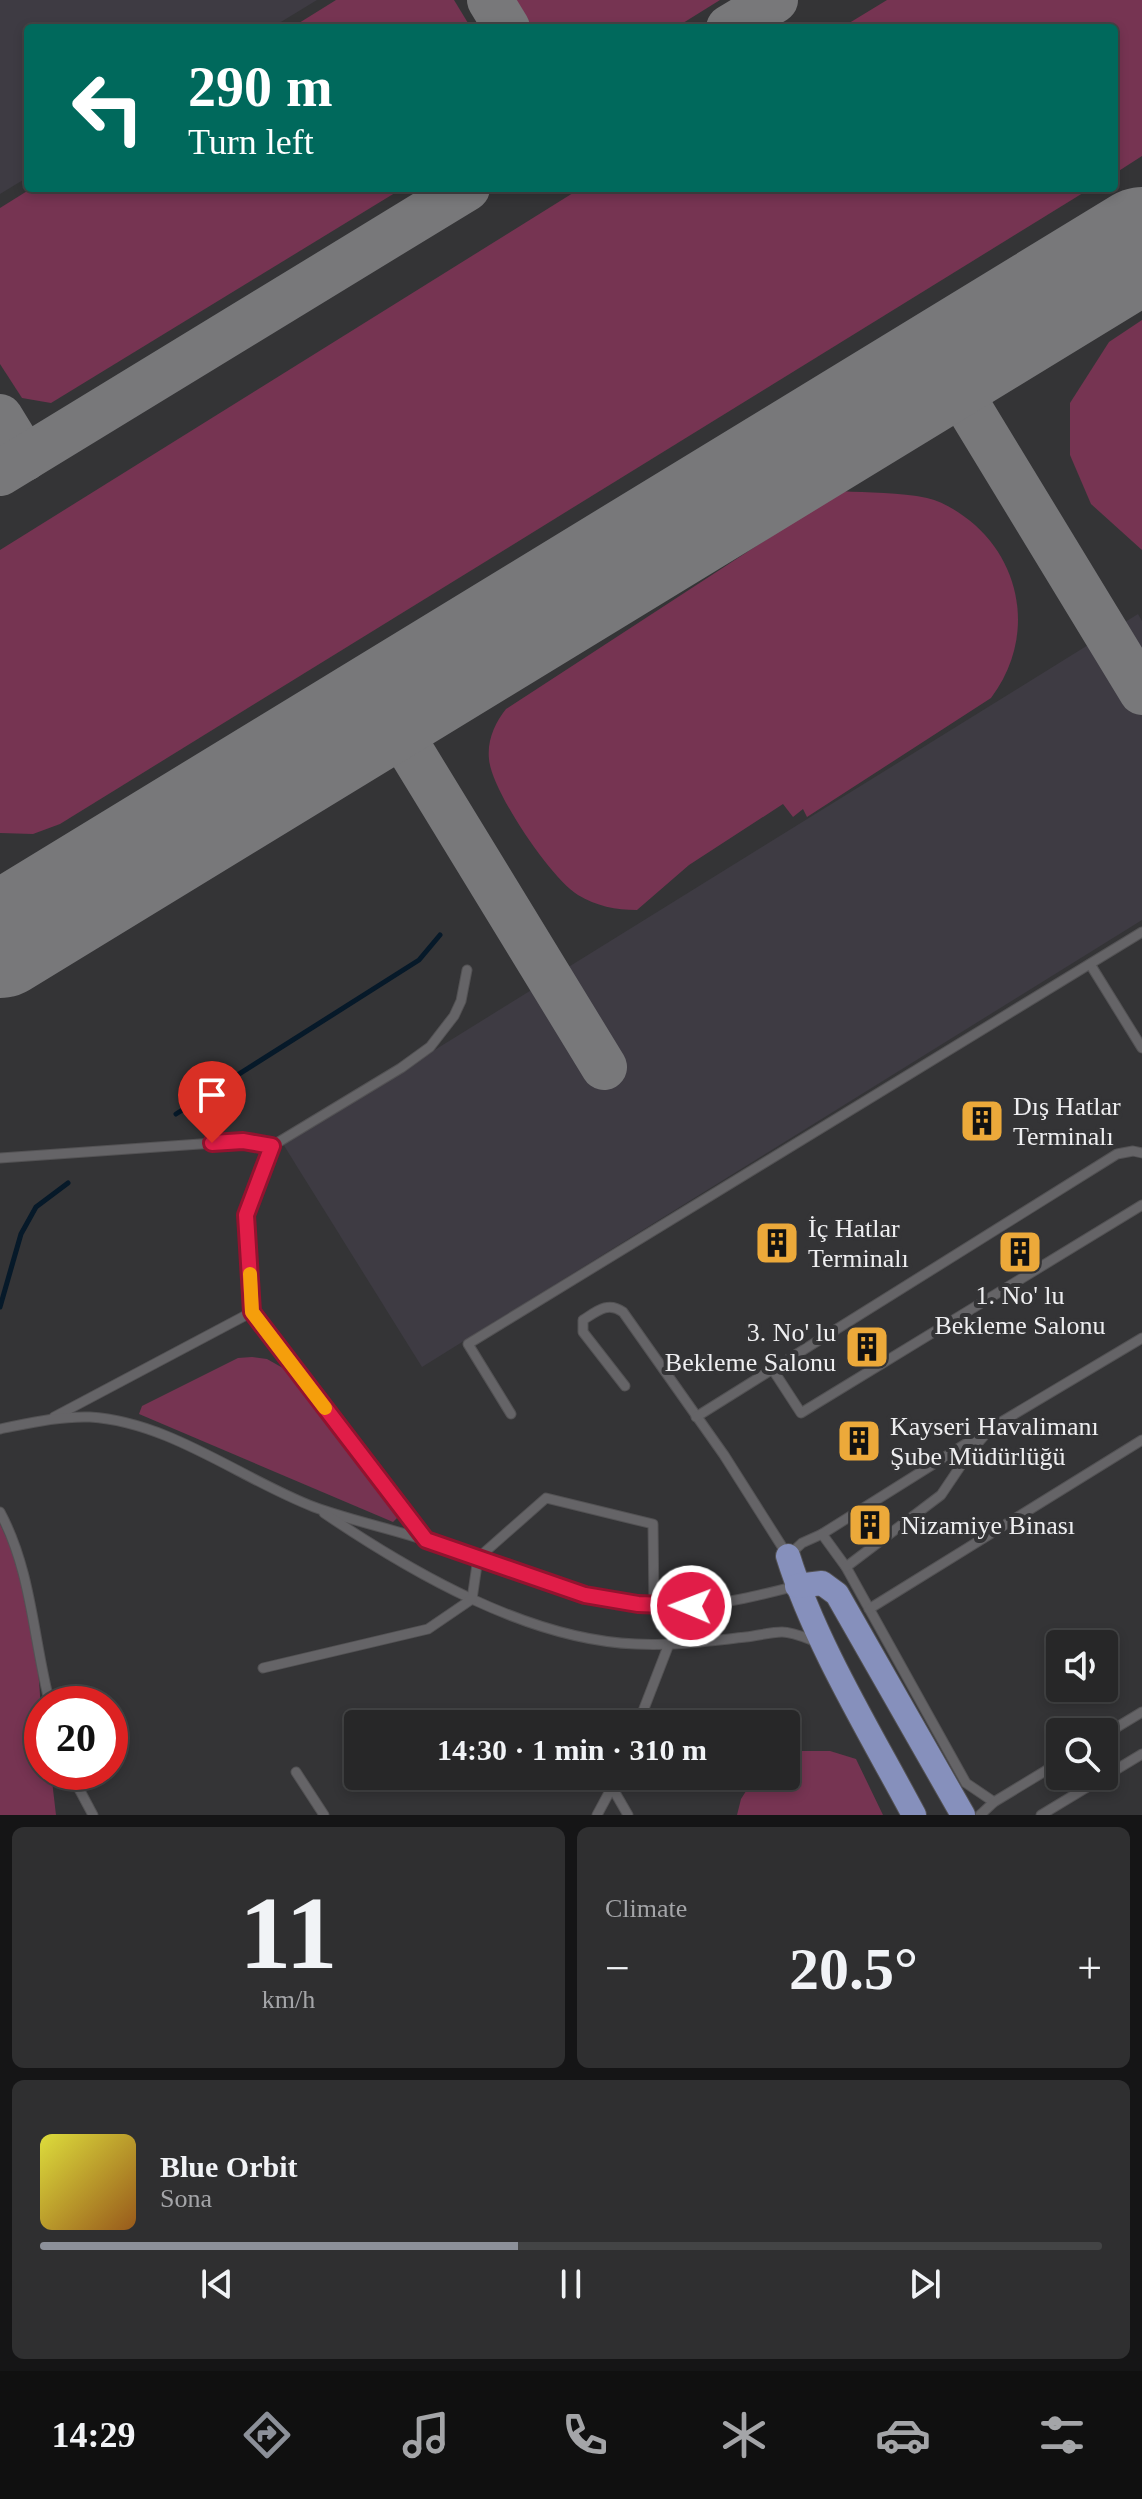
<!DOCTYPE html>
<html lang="en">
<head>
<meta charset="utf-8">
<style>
  :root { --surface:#272728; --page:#2f2f30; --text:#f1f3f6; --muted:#a4a5a8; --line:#434445; --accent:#8c9099 }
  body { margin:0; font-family:Georgia,serif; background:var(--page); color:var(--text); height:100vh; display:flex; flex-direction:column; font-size:30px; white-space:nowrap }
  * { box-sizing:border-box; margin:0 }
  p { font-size:26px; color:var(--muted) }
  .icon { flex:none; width:44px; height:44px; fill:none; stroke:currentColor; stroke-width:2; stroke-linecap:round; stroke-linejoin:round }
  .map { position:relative; height:1815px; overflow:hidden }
  .panel { display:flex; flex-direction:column; gap:12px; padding:12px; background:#151516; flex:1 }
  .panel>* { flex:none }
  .guide { position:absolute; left:24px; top:24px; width:1094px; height:168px; border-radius:8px; box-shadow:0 4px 12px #0003,0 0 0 2px var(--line); background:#00695c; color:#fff; overflow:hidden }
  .controls { position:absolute; left:1046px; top:1630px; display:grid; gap:16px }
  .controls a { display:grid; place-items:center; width:72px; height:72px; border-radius:8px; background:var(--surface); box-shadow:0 4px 12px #0003,0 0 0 2px var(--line); font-size:40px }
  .speed { position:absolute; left:24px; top:1686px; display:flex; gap:16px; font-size:40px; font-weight:700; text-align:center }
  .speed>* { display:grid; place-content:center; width:104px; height:104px; border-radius:50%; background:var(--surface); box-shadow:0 4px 12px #0003,0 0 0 2px var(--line); line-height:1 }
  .speed .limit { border:12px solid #d22; background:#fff; color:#111 }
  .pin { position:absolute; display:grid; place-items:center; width:68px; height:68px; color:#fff; margin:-82px -34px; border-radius:50% 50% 50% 0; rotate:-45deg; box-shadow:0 0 8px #0007 }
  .pin .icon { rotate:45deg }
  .me { position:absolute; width:88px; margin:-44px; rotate:271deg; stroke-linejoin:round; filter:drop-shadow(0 0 6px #0008) }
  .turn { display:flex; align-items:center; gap:28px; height:168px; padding:0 32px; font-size:36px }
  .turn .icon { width:104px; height:104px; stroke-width:2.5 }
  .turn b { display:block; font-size:56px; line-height:68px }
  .big { font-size:60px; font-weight:600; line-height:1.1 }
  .panel .widget { flex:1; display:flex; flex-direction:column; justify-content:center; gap:12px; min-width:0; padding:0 28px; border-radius:12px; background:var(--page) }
  .panel .dial { align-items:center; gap:0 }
  .dial b { font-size:104px; line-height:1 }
  .song { display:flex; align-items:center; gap:24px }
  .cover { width:96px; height:96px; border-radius:12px; background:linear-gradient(135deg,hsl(60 70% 55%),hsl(30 70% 35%)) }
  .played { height:8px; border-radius:4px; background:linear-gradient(90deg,var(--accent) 45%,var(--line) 45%) }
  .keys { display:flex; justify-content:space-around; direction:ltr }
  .heat { display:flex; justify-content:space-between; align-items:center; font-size:44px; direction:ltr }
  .panel .tiles { flex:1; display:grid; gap:12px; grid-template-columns:1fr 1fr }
  .widget:last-child { grid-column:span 2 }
  .trip { position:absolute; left:344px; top:1710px; width:456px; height:80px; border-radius:8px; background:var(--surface); box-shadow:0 4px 12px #0003,0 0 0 2px var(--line); font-weight:600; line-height:80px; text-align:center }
  .menu { display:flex; height:128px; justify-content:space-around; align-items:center; background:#101010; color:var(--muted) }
  .menu .icon { width:56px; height:56px }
  .menu .selected { color:var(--accent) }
  .menu b { font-size:36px; color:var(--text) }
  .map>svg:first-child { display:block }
  .built { fill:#3e3b43 }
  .green { fill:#763452 }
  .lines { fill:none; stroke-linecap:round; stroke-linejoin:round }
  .stream { stroke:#061929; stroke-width:5 }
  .taxiway { stroke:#78787a; stroke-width:46 }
  .runway { stroke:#78787a; stroke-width:114 }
  .lane-casing { stroke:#535254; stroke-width:11 }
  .primary-casing { stroke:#535254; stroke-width:26 }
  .lane { stroke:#656467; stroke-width:9 }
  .primary { stroke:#8690bc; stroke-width:24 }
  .route-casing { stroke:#92132f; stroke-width:20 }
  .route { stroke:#e11d48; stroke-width:14 }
  .slow { stroke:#f59e0b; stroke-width:14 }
  .labels { text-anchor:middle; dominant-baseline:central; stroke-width:8; stroke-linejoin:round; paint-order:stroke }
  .poi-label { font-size:26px; fill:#eeeef0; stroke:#343436; text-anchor:start }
</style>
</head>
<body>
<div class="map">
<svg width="1142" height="1815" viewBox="0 0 1142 1815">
  <rect width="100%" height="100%" fill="#343436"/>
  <g class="built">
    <polygon points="0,0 317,0 271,28 28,28 28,177 0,194"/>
    <polygon points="1138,614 1142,621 1142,920 422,1367 283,1144"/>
  </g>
  <g class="green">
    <polygon points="336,0 454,0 471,28 291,28"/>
    <polygon points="499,0 720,0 675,28 520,28"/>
    <polygon points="887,0 1142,0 1142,156 1114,174 1114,28 841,28"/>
    <polygon points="32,188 403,188 51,403 22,398 0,364 0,208"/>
    <polygon points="581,188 1091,188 60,824 33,834 0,833 0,550"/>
    <polygon points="1142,320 1142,550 1091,504 1070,455 1070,403 1109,342"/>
    <path d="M841,491C868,493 900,492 927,498C945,502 962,514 975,525C1026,571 1032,644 991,698L807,817L803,809L793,817L783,804L689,865L637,910C616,910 596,906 578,895C551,879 491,790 489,759C487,740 495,723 506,709Z"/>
    <polygon points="252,1357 267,1359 297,1376 399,1509 398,1517 393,1522 139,1414 142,1406 238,1358"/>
    <path d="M0,1524C38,1600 42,1688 42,1772H51L56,1815H0Z"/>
    <polygon points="802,1751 830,1751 856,1759 883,1815 737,1815 741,1799 755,1777 786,1776 786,1756"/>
  </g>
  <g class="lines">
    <g class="stream">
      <polyline points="176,1114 419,960 440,935"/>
      <polyline points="0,1307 21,1234 36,1207 68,1183"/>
    </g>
    <g class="taxiway">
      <polyline points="490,0 507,28"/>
      <polyline points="729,28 775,0"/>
      <polyline points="943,365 1142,692"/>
      <polyline points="0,417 25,458"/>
      <polyline points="0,473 467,188"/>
      <polyline points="384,707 604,1067"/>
    </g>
    <polyline class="runway" points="0,941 1142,244"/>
    <g class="lane-casing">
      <g id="lane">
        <polyline points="1090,964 1142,1048"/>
        <polyline points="0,1158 243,1141 272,1146"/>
        <polyline points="773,1370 801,1413 1142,1205"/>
        <path d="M625,1386L583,1332V1320C597,1311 608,1301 623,1312L724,1455L788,1556L802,1543L822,1534L991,1428"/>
        <polyline points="511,1414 468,1344 1142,932"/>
        <polyline points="54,1417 252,1312"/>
        <polyline points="696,1417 1117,1154 1133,1151 1142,1153"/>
        <path d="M0,1429C30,1423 59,1416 90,1417C170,1422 241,1479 314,1507C352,1521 393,1529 431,1542C515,1571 598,1609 689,1606C725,1604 761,1595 796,1586"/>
        <path d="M0,1512C32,1572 33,1639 50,1704"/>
        <path d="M324,1513C411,1572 528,1640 636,1644C672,1646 710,1641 746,1637C757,1636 770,1632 782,1632C793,1632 806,1638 817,1642"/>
        <polyline points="822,1534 846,1567 966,1783 994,1802"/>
        <polyline points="426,1540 252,1312 246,1215 272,1146 401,1068 430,1047 454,1016 461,1001 467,970"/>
        <polyline points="846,1567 941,1495 970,1452 991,1428 1142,1338"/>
        <polyline points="869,1609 1142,1440"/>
        <polyline points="263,1668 428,1629 472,1599 478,1558 546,1498 653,1524 654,1605"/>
        <polyline points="638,1724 669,1644"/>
        <polyline points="1104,1735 1142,1712"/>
        <polyline points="70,1772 93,1815"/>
        <polyline points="296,1772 324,1815"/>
        <polyline points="613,1789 628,1815"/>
        <polyline points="597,1815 618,1776"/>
        <polyline points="980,1815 994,1802 1060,1762"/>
        <polyline points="1041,1815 1142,1754"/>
      </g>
    </g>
    <g class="primary-casing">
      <g id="primary">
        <path d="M788,1556C815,1643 871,1734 914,1815"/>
        <polyline points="797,1586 822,1583 837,1594 963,1815"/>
      </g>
    </g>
    <use href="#lane" class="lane"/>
    <use href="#primary" class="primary"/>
  </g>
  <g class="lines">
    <g class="route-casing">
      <polyline id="route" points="212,1143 243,1141 272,1146 246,1215 252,1312 426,1540 585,1595 638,1604 691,1606"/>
    </g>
    <use href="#route" class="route"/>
    <polyline class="slow" points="250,1274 252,1312 325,1408"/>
  </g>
  <defs>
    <g id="building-square" transform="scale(2.3)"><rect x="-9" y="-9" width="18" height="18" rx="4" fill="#eca93a" stroke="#343436"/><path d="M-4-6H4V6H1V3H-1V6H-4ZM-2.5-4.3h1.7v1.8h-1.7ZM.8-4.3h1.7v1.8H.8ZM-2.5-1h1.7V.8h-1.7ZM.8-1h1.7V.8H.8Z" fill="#111"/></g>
  </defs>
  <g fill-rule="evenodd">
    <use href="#building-square" x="982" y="1121"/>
    <use href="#building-square" x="777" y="1243"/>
    <use href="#building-square" x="1020" y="1252"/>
    <use href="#building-square" x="867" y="1347"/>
    <use href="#building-square" x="859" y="1441"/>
    <use href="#building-square" x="870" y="1525"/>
  </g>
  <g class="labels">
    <g class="poi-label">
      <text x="1013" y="1106">Dış Hatlar<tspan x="1013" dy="30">Terminalı</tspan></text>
      <text x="808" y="1228">İç Hatlar<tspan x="808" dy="30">Terminalı</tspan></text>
      <text x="1020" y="1295" text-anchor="middle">1. No' lu<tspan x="1020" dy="30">Bekleme Salonu</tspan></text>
      <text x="836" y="1332" text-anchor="end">3. No' lu<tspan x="836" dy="30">Bekleme Salonu</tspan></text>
      <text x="890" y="1426">Kayseri Havalimanı<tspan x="890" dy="30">Şube Müdürlüğü</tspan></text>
      <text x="901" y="1525">Nizamiye Binası</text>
    </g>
  </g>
</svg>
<div class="controls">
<a><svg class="icon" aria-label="sound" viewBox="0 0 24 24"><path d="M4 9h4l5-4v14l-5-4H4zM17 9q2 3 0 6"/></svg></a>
<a><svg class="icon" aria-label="search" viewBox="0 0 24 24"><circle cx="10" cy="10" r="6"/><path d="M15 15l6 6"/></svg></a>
</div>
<div class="speed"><div class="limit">20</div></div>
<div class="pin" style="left:212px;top:1143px;background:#d93025"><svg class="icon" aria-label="arrive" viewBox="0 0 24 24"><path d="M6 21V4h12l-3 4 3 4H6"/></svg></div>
<svg class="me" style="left:691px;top:1606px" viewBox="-20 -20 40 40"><circle r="17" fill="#e11d48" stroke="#fff" stroke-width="3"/><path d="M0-11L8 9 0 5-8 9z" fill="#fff"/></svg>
<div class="trip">14:30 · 1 min · 310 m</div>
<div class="guide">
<div class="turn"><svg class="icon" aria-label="left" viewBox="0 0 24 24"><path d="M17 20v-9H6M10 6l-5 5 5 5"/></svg><div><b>290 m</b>Turn left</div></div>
</div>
</div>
<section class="panel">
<div class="tiles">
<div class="widget dial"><b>11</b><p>km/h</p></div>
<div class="widget"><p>Climate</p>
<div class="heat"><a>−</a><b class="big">20.5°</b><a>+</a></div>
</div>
<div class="widget">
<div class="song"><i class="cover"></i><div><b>Blue Orbit</b><p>Sona</p></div></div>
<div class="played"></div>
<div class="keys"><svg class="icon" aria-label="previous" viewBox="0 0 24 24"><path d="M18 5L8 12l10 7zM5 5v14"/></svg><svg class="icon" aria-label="pause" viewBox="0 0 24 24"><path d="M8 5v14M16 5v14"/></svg><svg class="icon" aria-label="next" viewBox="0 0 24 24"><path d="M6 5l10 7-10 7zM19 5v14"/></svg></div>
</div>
</div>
</section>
<nav class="menu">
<b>14:29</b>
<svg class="icon selected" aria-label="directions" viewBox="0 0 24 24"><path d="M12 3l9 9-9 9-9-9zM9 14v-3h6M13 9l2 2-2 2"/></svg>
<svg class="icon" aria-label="music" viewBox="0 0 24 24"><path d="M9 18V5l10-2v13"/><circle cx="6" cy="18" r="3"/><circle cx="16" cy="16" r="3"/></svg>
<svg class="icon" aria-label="phone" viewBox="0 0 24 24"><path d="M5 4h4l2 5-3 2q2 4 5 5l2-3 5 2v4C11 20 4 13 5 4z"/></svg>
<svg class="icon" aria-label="climate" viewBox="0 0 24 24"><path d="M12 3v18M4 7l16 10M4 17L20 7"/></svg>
<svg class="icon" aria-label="car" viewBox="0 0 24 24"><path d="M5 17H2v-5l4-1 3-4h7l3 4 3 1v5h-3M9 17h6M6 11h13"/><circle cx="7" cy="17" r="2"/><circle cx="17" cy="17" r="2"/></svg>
<svg class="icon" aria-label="filters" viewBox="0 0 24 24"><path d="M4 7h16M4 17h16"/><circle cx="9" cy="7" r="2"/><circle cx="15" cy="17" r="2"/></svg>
</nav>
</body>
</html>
